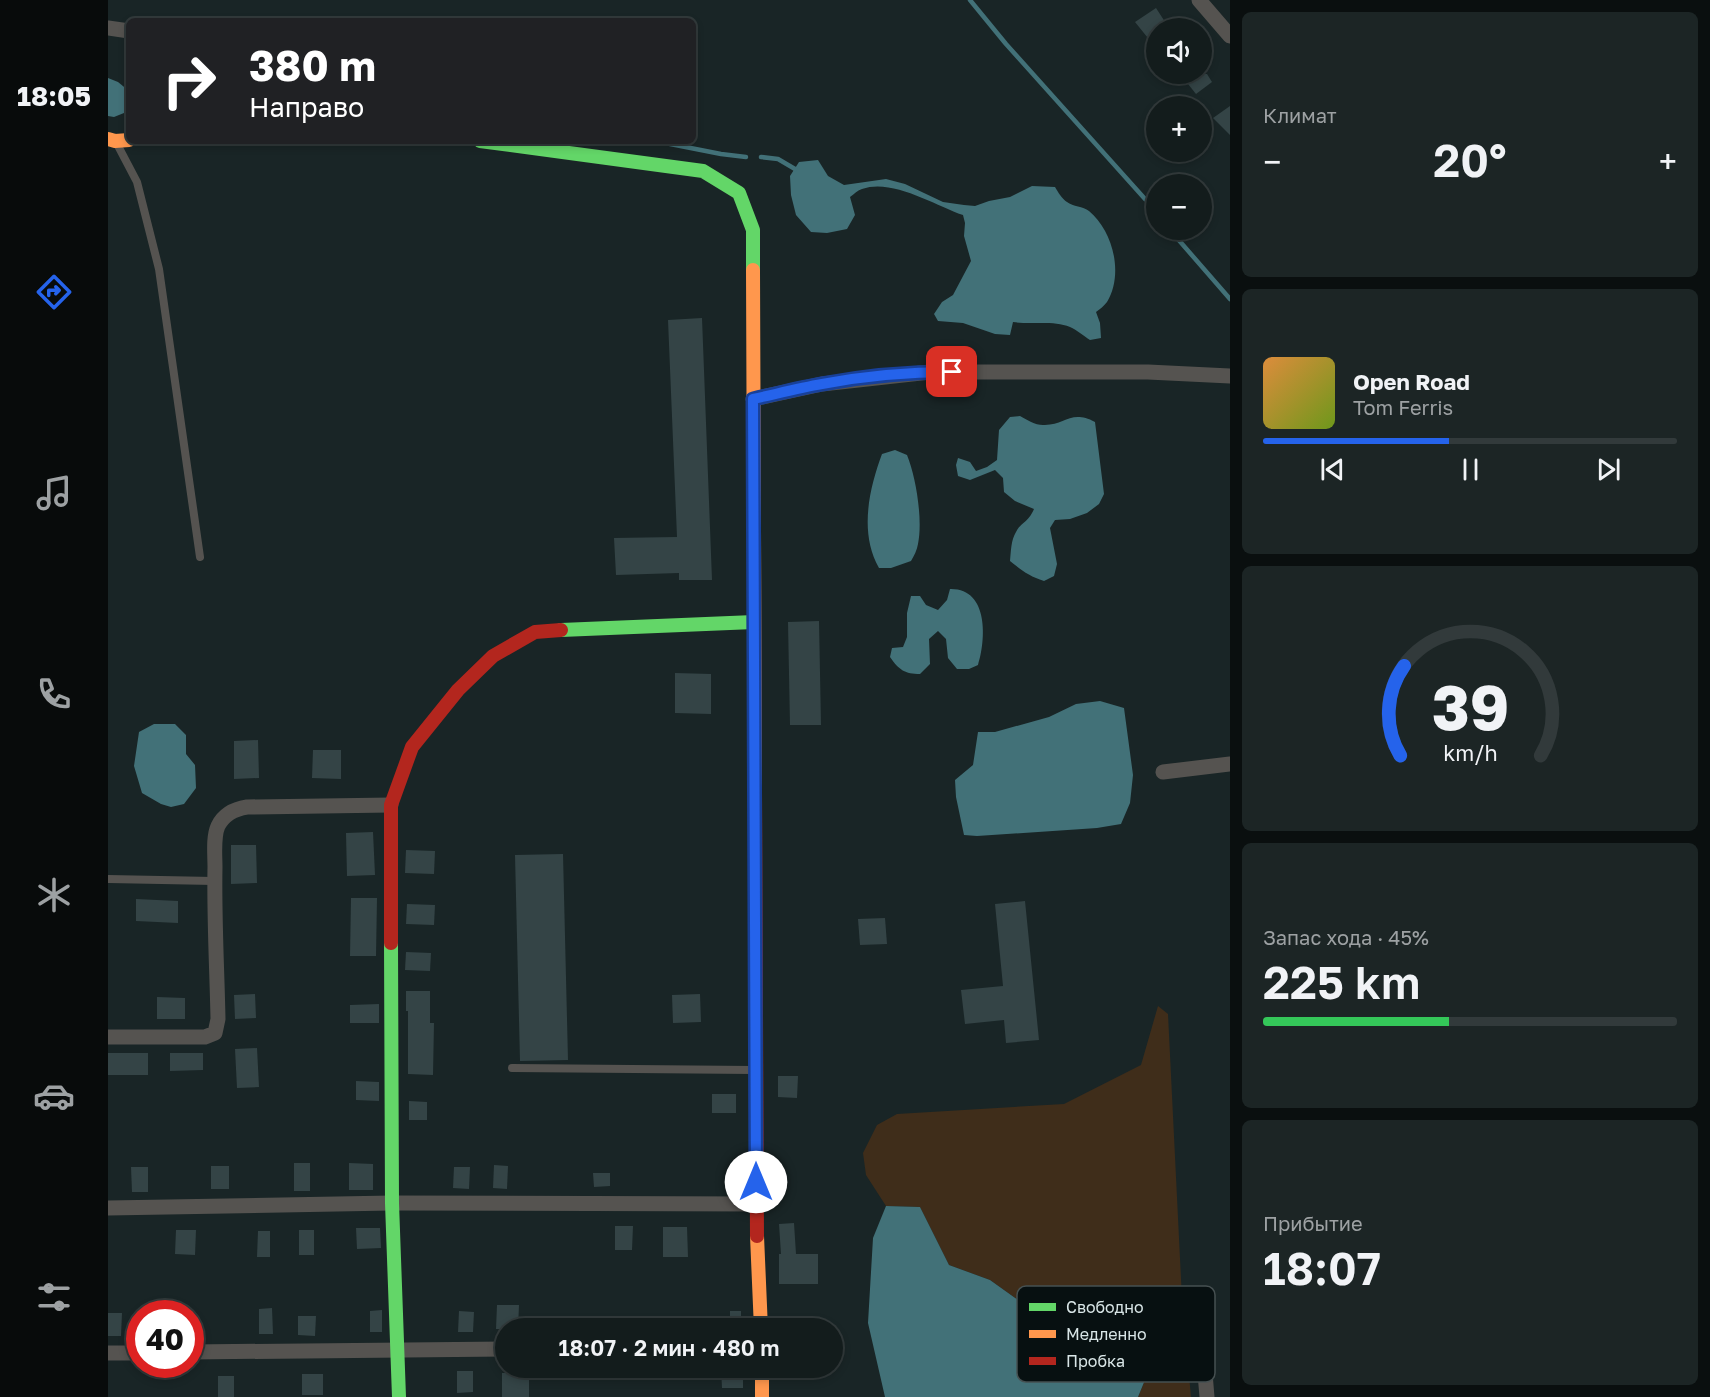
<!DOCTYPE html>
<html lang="ru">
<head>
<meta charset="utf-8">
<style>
  :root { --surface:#131c1c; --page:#1c2525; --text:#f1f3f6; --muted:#9da1a3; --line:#323a3b; --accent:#2563eb }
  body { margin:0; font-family:"Golos Text",sans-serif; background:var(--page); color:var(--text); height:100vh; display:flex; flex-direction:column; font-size:22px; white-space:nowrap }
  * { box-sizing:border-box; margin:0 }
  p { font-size:20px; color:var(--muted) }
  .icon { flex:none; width:33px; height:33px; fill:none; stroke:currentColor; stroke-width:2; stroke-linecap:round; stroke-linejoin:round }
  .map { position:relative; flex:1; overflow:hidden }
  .drawer { display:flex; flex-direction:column; gap:12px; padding:12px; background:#0a0f0f; width:480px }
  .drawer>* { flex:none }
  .hud { position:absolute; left:18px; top:18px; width:570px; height:126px; border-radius:9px; box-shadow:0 3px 9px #0003,0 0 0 2px var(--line); background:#202124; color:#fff; overflow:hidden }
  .fabs { position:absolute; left:1038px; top:18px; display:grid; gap:12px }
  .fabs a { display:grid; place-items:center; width:66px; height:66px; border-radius:50%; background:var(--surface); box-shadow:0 3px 9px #0003,0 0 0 2px var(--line); font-size:30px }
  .speed { position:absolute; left:18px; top:1300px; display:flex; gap:12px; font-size:30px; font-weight:700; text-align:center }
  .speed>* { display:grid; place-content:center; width:78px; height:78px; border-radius:50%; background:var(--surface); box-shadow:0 3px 9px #0003,0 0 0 2px var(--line); line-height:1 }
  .speed .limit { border:9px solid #d22; background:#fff; color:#111 }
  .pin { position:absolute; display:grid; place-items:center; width:51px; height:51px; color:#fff; margin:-26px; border-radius:12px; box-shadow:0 3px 9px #0006 }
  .me { position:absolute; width:66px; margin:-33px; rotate:0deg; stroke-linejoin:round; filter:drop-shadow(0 0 4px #0008) }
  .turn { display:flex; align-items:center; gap:21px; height:126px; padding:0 24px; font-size:27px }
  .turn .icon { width:78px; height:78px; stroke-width:2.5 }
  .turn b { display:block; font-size:42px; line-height:51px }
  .big { font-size:45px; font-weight:600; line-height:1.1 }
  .drawer .widget { flex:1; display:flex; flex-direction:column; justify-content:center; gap:9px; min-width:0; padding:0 21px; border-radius:9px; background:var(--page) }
  .drawer .dial { align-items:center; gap:0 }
  .dial svg { height:156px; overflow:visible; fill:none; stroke:var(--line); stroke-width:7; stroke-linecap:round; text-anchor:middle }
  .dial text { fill:var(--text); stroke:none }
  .song { display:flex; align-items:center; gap:18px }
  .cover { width:72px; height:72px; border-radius:9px; background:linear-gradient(135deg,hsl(30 70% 55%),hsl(80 70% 35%)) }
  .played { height:6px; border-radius:3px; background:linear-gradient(90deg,var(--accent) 45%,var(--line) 45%) }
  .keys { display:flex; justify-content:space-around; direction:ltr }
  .heat { display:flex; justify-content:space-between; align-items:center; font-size:33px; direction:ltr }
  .charge { height:9px; border-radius:4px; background:linear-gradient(90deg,#34c759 45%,var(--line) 0) }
  .trip { position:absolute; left:387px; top:1318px; width:348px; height:60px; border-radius:30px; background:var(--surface); box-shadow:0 3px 9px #0003,0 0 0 2px var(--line); font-weight:600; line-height:60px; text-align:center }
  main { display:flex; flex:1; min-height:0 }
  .menu { display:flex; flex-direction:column; width:108px; justify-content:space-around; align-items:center; background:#080b0b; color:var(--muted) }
  .menu .icon { width:42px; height:42px }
  .menu .selected { color:var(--accent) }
  .menu b { font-size:27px; color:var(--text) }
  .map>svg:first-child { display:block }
  .green { fill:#3f2d1a }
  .water { fill:#427178 }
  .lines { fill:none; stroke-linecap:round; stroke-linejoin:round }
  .stream { stroke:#427178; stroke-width:4.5 }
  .building { fill:#344446 }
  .lane { stroke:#555350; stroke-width:8 }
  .street { stroke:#555350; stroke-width:15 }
  .fast { stroke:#63d668; stroke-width:14 }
  .slow { stroke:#ff974d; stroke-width:14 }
  .jam { stroke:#b3261e; stroke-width:14 }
  .route-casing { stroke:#184099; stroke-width:15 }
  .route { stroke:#2563eb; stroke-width:10 }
  .key { fill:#071011; stroke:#465051; stroke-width:1.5 }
  .key-label { font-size:16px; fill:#d9e6e7 }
</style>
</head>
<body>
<main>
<nav class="menu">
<b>18:05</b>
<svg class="icon selected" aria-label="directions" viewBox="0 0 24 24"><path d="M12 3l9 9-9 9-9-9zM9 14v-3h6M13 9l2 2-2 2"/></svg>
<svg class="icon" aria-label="music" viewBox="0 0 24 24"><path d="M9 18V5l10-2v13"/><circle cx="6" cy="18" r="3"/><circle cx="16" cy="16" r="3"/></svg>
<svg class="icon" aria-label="phone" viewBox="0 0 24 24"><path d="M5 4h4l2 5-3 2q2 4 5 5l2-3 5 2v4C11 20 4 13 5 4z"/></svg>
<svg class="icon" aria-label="climate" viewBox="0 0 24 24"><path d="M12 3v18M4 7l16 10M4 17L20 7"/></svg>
<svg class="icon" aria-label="car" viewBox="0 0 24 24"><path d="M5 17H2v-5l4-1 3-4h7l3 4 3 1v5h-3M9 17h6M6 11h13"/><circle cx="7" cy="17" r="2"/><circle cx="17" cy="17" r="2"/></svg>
<svg class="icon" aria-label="filters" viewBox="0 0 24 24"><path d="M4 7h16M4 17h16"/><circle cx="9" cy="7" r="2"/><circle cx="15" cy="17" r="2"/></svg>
</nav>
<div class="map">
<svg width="1122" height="1397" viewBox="0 0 1122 1397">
  <rect width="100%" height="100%" fill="#192526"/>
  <polygon class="green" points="1050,1006 1060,1014 1074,1299 1083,1397 1030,1397 1060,1324 1040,1310 962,1337 882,1280 841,1265 812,1207 778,1206 758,1175 755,1153 769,1125 789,1114 956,1104 1033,1065"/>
  <g class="water">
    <polygon points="0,78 10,82 21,91 21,111 6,117 0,116"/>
    <path d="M710,160L720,176L736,185L778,179L797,184L835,202L856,205L867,206L881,201L902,197L924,186L947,187C950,192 954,199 959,202C965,207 975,206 981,211C1005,231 1016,274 999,302C996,306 992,309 988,312L992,323L993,338L982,340C976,336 969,330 962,327C945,320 924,325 905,322L902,335L887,334L855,323L830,321L826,314L834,302L845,295L863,261L856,236L857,223L855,215C826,205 784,178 754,189C750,190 746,194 742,197L747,215L739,229L719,233L703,232L688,215L683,195L682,176L691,162Z"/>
    <path d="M912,416C919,420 927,425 935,425C957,426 962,409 987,422L996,494L991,504L979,513L962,519L947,520L942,528L949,564L946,576L936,581C922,577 913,570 902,561C903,551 903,540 908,532C913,522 920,523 926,509L907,501L896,492L895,478L887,470L862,480L850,476L848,465L850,458L862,462L868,471L879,467L889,460L891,430L902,417Z"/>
    <path d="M787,450L799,455C808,477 815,520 810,544C809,550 806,556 803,561L783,568H771C751,533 761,489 774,454Z"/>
    <path d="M842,589C881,588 878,640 870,665L861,669H849L840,658L838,639L830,631L821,639L822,664L812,674C797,674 791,670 782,657L784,648L795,647L799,637V613L803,596H812L818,605L830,610L839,600Z"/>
    <polygon points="992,701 1016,708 1025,775 1022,803 1013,824 989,828 869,836 856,835 848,797 847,780 865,765 870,732 887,732 941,717 968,704"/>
    <polygon points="46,724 67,724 78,735 78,754 87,765 88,788 76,804 63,807 53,804 34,793 26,766 31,732"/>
    <polygon points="778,1206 812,1207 841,1265 882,1280 962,1337 1040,1310 1060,1324 1030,1397 777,1397 760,1323 765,1238"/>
  </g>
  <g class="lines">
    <g class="stream">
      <polyline points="862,0 898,44 1037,199"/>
      <polyline points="547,141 613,154 638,157"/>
      <polyline points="653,157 670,159 687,169"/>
      <polyline points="1062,230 1122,299"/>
    </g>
  </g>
  <g class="building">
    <polygon points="1048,8 1061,28 1048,28 1048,48 1027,22"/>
    <polygon points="1072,74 1099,74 1104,82 1088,94"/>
    <polygon points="1122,106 1122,135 1105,118"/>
    <polygon points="594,318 604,580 571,580 571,573 508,575 506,538 569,537 560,320"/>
    <polygon points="711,621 713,725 682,725 680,622"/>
    <polygon points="567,673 603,674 603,714 567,713"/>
    <polygon points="150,740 151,778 126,779 126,741"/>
    <polygon points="205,750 233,750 233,779 204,778"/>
    <polygon points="265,832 267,875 239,876 238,833"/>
    <polygon points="123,845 148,845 149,883 123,884"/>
    <polygon points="298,850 327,851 326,874 297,873"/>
    <polygon points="455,854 460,1060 412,1061 407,855"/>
    <polygon points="243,898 269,898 268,956 242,956"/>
    <polygon points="28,899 70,901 70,923 28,921"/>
    <polygon points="917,901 931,1040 898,1043 896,1020 857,1024 853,990 895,986 887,904"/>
    <polygon points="299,904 327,905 326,925 298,924"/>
    <polygon points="777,918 779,944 752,945 750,919"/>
    <polygon points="298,952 323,953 322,971 297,970"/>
    <polygon points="298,991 322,991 322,1023 326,1023 325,1075 300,1074 300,1011 298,1011"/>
    <polygon points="147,994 148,1018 127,1019 126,995"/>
    <polygon points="592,994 593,1022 565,1023 564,995"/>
    <polygon points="49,997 77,998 77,1019 49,1019"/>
    <polygon points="271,1004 271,1023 242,1023 242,1005"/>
    <polygon points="149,1048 151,1087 129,1088 127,1049"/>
    <rect x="0" y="1053" width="40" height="22"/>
    <polygon points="62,1053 95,1053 95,1070 62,1071"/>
    <polygon points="670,1076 690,1076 689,1098 670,1097"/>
    <polygon points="248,1081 271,1082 271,1101 248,1100"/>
    <rect x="604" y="1094" width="24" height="19"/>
    <polygon points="301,1101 319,1102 319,1120 301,1120"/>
    <rect x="186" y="1163" width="16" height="28"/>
    <polygon points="241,1163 265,1164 265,1190 241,1190"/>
    <polygon points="386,1165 400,1166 399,1189 385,1188"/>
    <rect x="103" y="1166" width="18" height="23"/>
    <polygon points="23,1167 40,1167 40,1192 24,1192"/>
    <polygon points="346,1167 362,1167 361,1189 345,1188"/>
    <polygon points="485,1173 502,1173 502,1186 486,1187"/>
    <polygon points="686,1223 688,1254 710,1254 710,1284 671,1284 671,1254 673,1254 671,1224"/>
    <polygon points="507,1226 525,1226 524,1250 507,1250"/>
    <polygon points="555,1227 579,1227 580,1257 555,1257"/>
    <polygon points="248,1228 272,1228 273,1248 249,1249"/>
    <polygon points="68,1230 88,1230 87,1255 67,1254"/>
    <rect x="191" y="1230" width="15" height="25"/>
    <polygon points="150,1231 162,1231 162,1257 149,1257"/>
    <polygon points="389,1305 411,1305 410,1329 388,1329"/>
    <polygon points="164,1308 165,1334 151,1334 151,1309"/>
    <polygon points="274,1310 274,1332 262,1332 262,1311"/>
    <polygon points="351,1311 366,1312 365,1332 350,1332"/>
    <rect x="622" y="1311" width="11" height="18"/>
    <polygon points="0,1313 14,1313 13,1336 0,1336"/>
    <polygon points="190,1316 208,1316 207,1336 190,1335"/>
    <polygon points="613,1368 635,1368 635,1388 614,1388"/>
    <polygon points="349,1371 365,1371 365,1392 349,1393"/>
    <rect x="394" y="1373" width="27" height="24"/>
    <rect x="194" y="1374" width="21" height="21"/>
    <rect x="110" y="1376" width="16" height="21"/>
  </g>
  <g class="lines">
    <g class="lane">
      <polyline points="8,142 29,182 51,269 92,557"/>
      <polyline points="0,879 106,881"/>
      <polyline points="404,1068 646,1070"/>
    </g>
    <g class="street">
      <polyline points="1091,0 1122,36"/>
      <polyline points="0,28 21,31"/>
      <polyline points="645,399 714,384 822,372 1040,372 1122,376"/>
      <polyline points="1055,772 1122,764"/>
      <path d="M0,1037H97L107,1033L110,1019C109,969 106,918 107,867C107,855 105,837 110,826C116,814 126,809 139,807L283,805"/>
      <polyline points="0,1208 284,1203 648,1204"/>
      <polyline points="1091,1301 1099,1397"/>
      <polyline points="82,1352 398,1349"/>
      <polyline points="0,1353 32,1353"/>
    </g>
    <g class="fast">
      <polyline points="372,141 595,171 631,193 645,230 645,270"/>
      <polyline points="453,630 646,622"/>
      <polyline points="283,943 284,1203 291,1397"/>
    </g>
    <g class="slow">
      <polyline points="0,139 7,141 21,140"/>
      <polyline points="645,270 647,787"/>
      <polyline points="649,1236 653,1329"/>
      <polyline points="654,1368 654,1397"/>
    </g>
    <g class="jam">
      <polyline points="647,787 649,1236"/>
      <polyline points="283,943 283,805 304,747 350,690 385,656 427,632 453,630"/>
    </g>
  </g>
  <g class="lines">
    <g class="route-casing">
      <path id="route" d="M648,1182L645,399C668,394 691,388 714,384C756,376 801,372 844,372"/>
    </g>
    <use href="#route" class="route"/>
  </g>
  <rect x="909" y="1286" width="198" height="96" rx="9" class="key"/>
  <rect x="921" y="1303" width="27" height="8" fill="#63d668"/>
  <rect x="921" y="1330" width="27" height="8" fill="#ff974d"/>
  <rect x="921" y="1357" width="27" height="8" fill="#b3261e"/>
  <g class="key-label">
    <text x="958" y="1313">Свободно</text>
    <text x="958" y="1340">Медленно</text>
    <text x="958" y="1367">Пробка</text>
  </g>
</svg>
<div class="fabs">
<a><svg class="icon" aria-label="sound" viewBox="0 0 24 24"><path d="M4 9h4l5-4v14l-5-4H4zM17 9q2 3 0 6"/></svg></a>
<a>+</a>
<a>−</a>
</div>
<div class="speed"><div class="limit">40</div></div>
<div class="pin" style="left:844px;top:372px;background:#d93025"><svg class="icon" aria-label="arrive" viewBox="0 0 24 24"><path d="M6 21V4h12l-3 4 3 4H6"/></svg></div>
<svg class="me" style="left:648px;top:1182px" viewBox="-20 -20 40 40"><circle r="19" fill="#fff"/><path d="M0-13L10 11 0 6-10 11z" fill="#2563eb"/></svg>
<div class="trip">18:07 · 2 мин · 480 m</div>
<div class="hud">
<div class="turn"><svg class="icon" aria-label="right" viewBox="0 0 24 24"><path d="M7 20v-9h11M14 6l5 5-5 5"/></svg><div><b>380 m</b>Направо</div></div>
</div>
</div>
<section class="drawer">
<div class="widget"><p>Климат</p>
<div class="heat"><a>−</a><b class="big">20°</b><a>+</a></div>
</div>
<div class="widget">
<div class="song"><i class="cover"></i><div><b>Open Road</b><p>Tom Ferris</p></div></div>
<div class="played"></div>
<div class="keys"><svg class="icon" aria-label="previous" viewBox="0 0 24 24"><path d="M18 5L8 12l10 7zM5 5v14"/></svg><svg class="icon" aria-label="pause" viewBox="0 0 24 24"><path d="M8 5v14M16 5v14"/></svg><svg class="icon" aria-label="next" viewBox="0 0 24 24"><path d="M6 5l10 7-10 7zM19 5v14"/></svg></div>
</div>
<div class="widget dial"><svg viewBox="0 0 100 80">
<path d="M14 69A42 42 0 1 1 86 69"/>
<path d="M14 69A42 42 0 0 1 16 23" stroke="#2563eb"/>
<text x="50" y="56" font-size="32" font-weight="700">39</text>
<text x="50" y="72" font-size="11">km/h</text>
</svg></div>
<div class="widget"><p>Запас хода · 45%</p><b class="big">225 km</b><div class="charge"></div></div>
<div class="widget"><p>Прибытие</p><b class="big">18:07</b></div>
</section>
</main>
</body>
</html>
